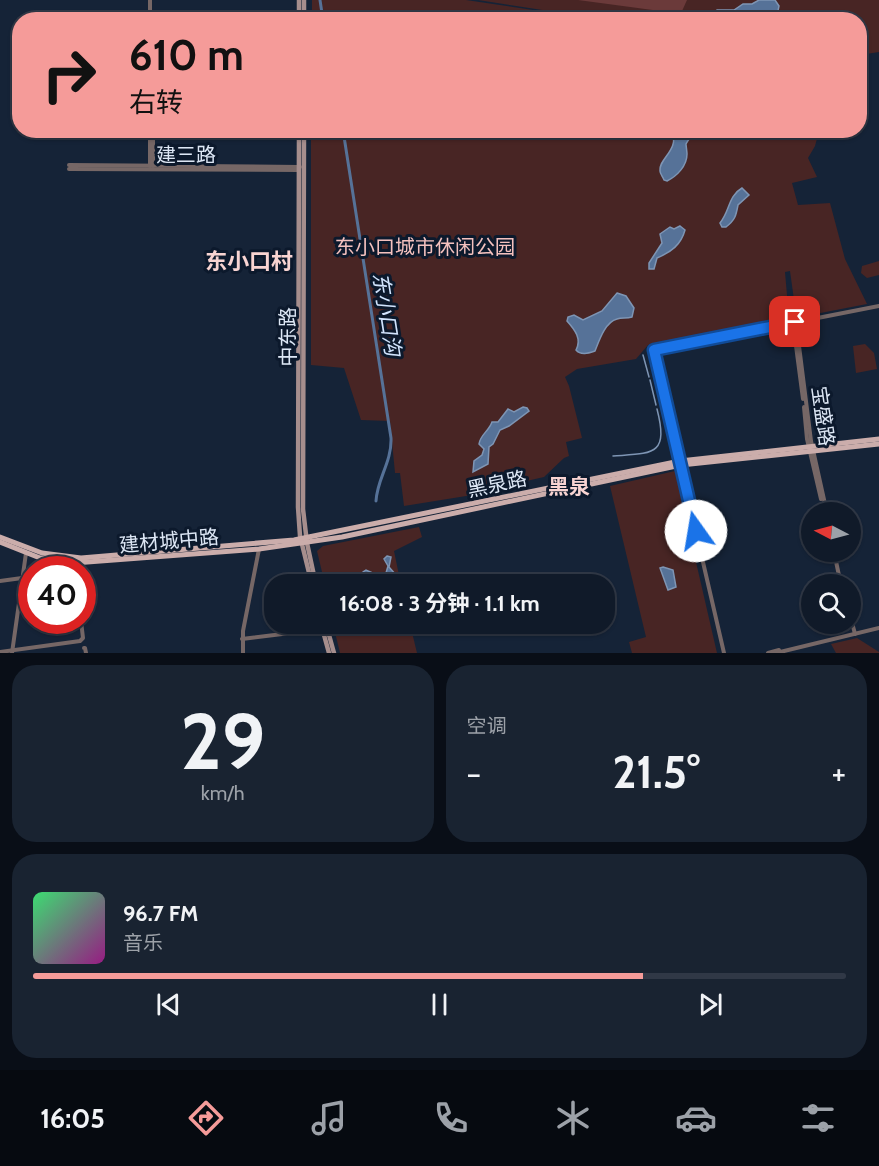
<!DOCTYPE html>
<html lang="zh">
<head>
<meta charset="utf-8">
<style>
  :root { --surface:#101a29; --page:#192331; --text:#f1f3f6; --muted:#9ca1a8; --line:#303846; --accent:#f59b99 }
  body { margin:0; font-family:Cabin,"Noto Sans SC",sans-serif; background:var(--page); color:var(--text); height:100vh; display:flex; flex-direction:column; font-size:22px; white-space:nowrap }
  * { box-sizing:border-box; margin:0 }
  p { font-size:20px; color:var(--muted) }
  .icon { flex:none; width:33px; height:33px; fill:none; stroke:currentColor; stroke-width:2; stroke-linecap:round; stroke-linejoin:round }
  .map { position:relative; height:653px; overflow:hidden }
  .side { display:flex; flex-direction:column; gap:12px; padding:12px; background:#090e17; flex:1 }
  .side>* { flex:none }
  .guide { position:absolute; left:12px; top:12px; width:855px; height:126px; border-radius:24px; box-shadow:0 2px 4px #0004,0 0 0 2px var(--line); background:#f59b99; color:#111; overflow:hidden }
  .needle { width:39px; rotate:276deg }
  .controls { position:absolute; left:801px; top:502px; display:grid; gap:12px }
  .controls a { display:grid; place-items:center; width:60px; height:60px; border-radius:50%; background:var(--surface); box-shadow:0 2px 4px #0004,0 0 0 2px var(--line); font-size:30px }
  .speed { position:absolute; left:18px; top:556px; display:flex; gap:12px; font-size:30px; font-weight:700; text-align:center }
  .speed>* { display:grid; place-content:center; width:78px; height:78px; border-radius:50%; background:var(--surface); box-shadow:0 2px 4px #0004,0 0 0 2px var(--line); line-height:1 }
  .speed .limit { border:9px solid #d22; background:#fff; color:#111 }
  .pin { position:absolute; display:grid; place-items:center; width:51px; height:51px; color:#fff; margin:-26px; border-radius:12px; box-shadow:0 3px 9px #0006 }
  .me { position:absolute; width:66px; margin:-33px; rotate:347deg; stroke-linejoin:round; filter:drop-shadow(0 0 4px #0008) }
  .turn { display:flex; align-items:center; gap:21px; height:126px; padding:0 18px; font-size:27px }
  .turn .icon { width:78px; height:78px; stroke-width:2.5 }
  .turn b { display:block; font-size:42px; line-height:51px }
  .big { font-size:45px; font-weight:700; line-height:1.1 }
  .side .tile { flex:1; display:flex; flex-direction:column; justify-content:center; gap:9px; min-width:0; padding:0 21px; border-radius:24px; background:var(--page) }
  .side .dial { align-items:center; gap:0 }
  .dial b { font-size:78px; line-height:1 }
  .song { display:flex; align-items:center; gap:18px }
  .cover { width:72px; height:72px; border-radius:9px; background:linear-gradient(135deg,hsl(140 70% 55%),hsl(310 70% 35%)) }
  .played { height:6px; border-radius:3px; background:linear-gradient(90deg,var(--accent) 75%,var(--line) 75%) }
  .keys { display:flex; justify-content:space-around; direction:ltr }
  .heat { display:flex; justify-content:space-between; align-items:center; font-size:33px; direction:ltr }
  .side .tiles { flex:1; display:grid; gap:12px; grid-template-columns:1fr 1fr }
  .tile:last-child { grid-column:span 2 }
  .trip { position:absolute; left:264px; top:574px; width:351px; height:60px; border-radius:24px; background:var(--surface); box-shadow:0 2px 4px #0004,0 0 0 2px var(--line); font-weight:700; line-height:60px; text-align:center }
  .tabs { display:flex; height:96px; justify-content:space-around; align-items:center; background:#060a10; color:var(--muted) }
  .tabs .icon { width:42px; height:42px }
  .tabs .selected { color:var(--accent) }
  .tabs b { font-size:27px; color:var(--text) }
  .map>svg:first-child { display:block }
  .green { fill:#482524 }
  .forest { fill:#6b3a3a }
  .water { fill:#567298; stroke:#7e95b4; stroke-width:1.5 }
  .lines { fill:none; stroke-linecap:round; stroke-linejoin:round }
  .stream { stroke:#7e95b4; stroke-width:1.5 }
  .canal { stroke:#567298; stroke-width:3 }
  .tertiary { stroke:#766766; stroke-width:4 }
  .secondary { stroke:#a68e8d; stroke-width:4.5 }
  .primary { stroke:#cbadab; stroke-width:5 }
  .route-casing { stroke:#114b97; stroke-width:15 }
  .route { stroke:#1a73e8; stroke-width:10 }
  .labels { text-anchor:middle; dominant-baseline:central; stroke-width:6; stroke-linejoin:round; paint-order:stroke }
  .street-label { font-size:20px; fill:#dde7f5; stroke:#0c192c }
  .park-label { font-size:20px; fill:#f4c1be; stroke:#0c192c }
  .water-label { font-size:21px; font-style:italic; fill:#d2e4fd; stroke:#0c192c }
  .neighbourhood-label { font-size:21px; font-weight:bold; fill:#f8d4d2; stroke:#0c192c }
  .quarter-label { font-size:22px; font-weight:bold; fill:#f8d4d2; stroke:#0c192c }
</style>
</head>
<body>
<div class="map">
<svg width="879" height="653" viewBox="0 0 879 653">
  <rect width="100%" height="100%" fill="#152337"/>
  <g class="green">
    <polygon points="312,0 466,0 593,19 312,19"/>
    <polygon points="478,0 879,0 879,52 860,55 860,20 601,19"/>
    <polygon points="311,131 819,131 815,146 808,158 817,177 792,183 798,205 830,203 845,259 867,304 805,316 803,309 795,307 790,271 785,272 789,318 648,345 636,359 577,369 565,377 569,386 582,438 566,442 569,456 564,458 544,477 491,489 491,492 404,506 400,473 395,473 390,421 361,420 344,368 311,365"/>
    <polygon points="879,261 879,275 867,278 861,273 862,266"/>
    <polygon points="865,344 874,353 877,369 856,373 853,346"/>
    <polygon points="675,471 717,653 632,653 629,642 646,637 610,486"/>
    <polygon points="419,527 422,537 394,551 401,585 323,585 322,572 317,551 323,546"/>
    <polygon points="333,624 410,624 417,653 340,653"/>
    <polygon points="857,638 879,652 879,653 836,653 831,644"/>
  </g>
  <polygon class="forest" points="578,0 687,0 682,11 675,13"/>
  <g class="water">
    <path d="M759,0H775L779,6L778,11L772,13C753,8 757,16 745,20C735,22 719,20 709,19L713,17L717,10H734L743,4H752Z"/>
    <path d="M672,131H691C691,139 689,138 686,144C686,145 687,152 687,154C687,166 677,176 667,181L664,180C663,177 660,174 660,171C658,159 680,150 672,131Z"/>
    <path d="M742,188L749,195L738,205C736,216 735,220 726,227H722L720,223C730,211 728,196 742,188Z"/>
    <path d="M680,226L685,230C681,245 671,252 657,258L654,269H649V263L662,243L660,234L670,227L674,229Z"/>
    <path d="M617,293L626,296L634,308L632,317C626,319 622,317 617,319C605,322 599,341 595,351C589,353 581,356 576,350C582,339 575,330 567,321L568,317L574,315L583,320L602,311Z"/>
    <path d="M523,407L527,408L529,411L509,426L500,430L493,444L489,447L488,464L473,472L474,461L482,455L484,449L479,444C480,435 489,431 492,422H498L508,409L514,412Z"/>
    <polygon points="387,556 391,557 389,567 396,575 395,585 381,585 380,580 370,576 366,578 363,585 360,585 363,572 366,570 375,574 386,573 388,566 384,559"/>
    <polygon points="663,567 673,570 676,587 668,590 660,568"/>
  </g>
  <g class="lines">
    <g class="stream">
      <polyline points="643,355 649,377"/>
      <polyline points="650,380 656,405"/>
      <path d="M613,456C653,453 669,456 657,409"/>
    </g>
    <g class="canal">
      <polyline points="320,0 323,20"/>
      <path d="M343,130L391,438C392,462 377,479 376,501"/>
    </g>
    <g class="tertiary">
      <polyline points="150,20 150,0"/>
      <polyline points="69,165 300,167"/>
      <polyline points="150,166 150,130"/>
      <polyline points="153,166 153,130"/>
      <polyline points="69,169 299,170"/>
      <polyline points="796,322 811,441 827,513"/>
      <polyline points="793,323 803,399"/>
      <polyline points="804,407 807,439 821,499"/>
      <polyline points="834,552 841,585"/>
      <polyline points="0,581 22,578"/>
      <polyline points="850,615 855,634"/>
      <polyline points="242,639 323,629"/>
      <polyline points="84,648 85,648 86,653"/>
      <polyline points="0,652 80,641 83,638 81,621"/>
      <polyline points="12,653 26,553"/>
      <polyline points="243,653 243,631 259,549"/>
      <polyline points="724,653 654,350 879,306"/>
      <polyline points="768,653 779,650"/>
      <polyline points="776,653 879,628"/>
    </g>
    <g class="secondary">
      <polyline points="299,20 299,0"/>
      <polyline points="304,20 304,0"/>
      <polyline points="299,130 298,507 300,536 312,585"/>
      <polyline points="304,130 303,509 307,543 316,585"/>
      <polyline points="321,624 329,653"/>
      <polyline points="326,624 334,653"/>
    </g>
    <g class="primary">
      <polyline points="0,537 42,553 81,558 294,540 680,461 879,439"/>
      <polyline points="0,542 40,558 74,563 259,549 342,537 681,465 879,444"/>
    </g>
  </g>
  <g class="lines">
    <g class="route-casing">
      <polyline id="route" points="696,531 654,350 795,322"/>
    </g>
    <use href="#route" class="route"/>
  </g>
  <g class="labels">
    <g class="street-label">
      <text x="186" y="155">建三路</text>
      <text transform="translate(288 337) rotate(-90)">中东路</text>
      <text transform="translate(823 416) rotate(82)">宝盛路</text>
      <text transform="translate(497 484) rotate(-12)">黑泉路</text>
      <text transform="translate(169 541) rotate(-5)">建材城中路</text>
    </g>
    <g class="park-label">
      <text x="425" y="247">东小口城市休闲公园</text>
    </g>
    <g class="water-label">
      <text transform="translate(387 314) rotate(81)">东小口沟</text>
    </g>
    <g class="neighbourhood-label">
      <text x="569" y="486">黑泉</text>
    </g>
    <g class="quarter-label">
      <text x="249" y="261">东小口村</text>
    </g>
  </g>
</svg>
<div class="controls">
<a><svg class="needle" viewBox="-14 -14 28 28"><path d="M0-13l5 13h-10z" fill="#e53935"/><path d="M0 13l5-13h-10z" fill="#9ca1a8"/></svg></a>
<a><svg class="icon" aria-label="search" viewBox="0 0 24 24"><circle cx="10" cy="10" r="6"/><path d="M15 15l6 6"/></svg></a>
</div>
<div class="speed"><div class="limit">40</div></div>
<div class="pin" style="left:795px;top:322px;background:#d93025"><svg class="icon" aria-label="arrive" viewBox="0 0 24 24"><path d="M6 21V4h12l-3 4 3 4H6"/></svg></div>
<svg class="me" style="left:696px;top:531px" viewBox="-20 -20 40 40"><circle r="19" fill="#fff"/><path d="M0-13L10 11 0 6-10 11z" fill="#1a73e8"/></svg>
<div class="trip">16:08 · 3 分钟 · 1.1 km</div>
<div class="guide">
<div class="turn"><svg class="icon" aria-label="right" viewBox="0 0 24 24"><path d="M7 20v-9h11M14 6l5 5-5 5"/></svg><div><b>610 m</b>右转</div></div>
</div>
</div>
<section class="side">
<div class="tiles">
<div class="tile dial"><b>29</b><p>km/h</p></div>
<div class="tile"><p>空调</p>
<div class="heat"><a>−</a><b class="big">21.5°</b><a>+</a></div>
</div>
<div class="tile">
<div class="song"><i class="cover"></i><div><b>96.7 FM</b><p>音乐</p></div></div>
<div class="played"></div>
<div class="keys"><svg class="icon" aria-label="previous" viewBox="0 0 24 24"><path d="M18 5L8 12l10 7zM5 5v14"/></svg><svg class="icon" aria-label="pause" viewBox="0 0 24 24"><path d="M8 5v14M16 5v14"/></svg><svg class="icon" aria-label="next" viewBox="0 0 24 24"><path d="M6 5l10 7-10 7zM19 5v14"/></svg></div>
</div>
</div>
</section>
<nav class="tabs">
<b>16:05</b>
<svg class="icon selected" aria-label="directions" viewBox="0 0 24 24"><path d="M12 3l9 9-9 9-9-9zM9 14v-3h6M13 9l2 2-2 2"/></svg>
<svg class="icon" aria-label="music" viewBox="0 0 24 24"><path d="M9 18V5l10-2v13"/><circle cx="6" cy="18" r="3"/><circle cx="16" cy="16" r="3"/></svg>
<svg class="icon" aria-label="phone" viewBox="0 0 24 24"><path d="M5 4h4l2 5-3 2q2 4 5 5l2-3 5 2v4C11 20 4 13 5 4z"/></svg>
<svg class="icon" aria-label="climate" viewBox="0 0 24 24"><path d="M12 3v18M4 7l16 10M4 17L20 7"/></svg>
<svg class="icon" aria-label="car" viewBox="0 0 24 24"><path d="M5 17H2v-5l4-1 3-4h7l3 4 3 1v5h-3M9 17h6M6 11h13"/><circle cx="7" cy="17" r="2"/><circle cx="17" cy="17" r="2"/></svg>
<svg class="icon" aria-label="filters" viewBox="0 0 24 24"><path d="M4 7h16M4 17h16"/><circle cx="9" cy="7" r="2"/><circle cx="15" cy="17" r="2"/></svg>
</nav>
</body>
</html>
